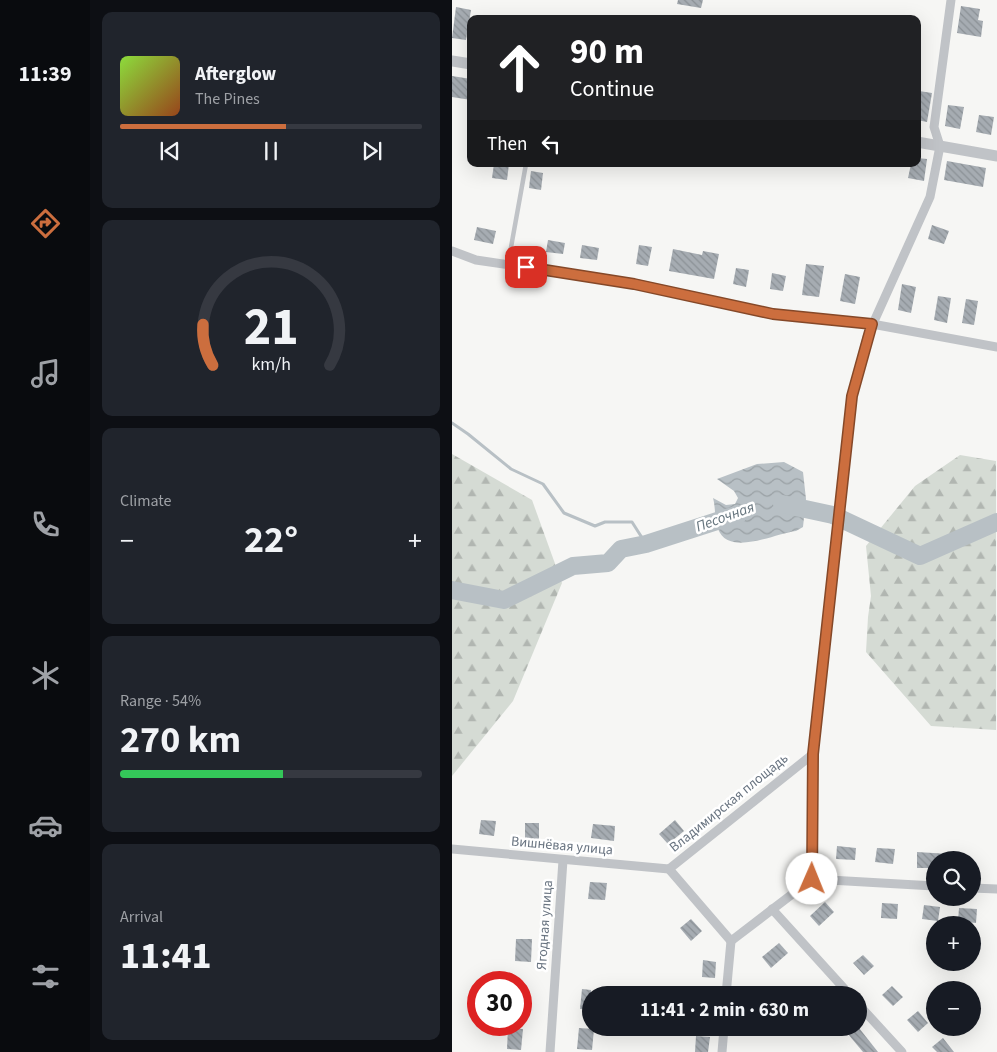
<!DOCTYPE html>
<html lang="en">
<head>
<meta charset="utf-8">
<style>
  :root { --surface:#171b24; --page:#20242c; --text:#f1f3f6; --muted:#9ea1a6; --line:#363941; --accent:#cc6e3e }
  body { margin:0; font-family:"Source Sans 3",sans-serif; background:var(--page); color:var(--text); height:100vh; display:flex; flex-direction:column; font-size:19px; white-space:nowrap }
  * { box-sizing:border-box; margin:0 }
  p { font-size:16px; color:var(--muted) }
  .icon { flex:none; width:28px; height:28px; fill:none; stroke:currentColor; stroke-width:2; stroke-linecap:round; stroke-linejoin:round }
  .map { position:relative; flex:1; overflow:hidden }
  .side { display:flex; flex-direction:column; gap:12px; padding:12px; background:#0d0f14; width:362px }
  .side>* { flex:none }
  .guide { position:absolute; left:15px; top:15px; width:454px; height:152px; border-radius:10px; box-shadow:0 5px 20px #0002; background:#202124; color:#fff; overflow:hidden }
  .buttons { position:absolute; left:474px; top:851px; display:grid; gap:10px }
  .buttons a { display:grid; place-items:center; width:55px; height:55px; border-radius:50%; background:var(--surface); box-shadow:0 5px 20px #0002; font-size:25px }
  .speed { position:absolute; left:15px; top:971px; display:flex; gap:10px; font-size:25px; font-weight:700; text-align:center }
  .speed>* { display:grid; place-content:center; width:65px; height:65px; border-radius:50%; background:var(--surface); box-shadow:0 5px 20px #0002; line-height:1 }
  .speed .limit { border:8px solid #d22; background:#fff; color:#111 }
  .pin { position:absolute; display:grid; place-items:center; width:42px; height:42px; color:#fff; margin:-21px; border-radius:10px; box-shadow:0 2px 8px #0006 }
  .me { position:absolute; width:55px; margin:-28px; rotate:1deg; stroke-linejoin:round; filter:drop-shadow(0 0 4px #0008) }
  .turn { display:flex; align-items:center; gap:18px; height:105px; padding:0 20px; font-size:22px }
  .turn .icon { width:65px; height:65px; stroke-width:2.5 }
  .turn b { display:block; font-size:35px; line-height:42px }
  .then { display:flex; align-items:center; height:48px; padding:0 20px; background:#0003; gap:10px; font-size:19px }
  .big { font-size:38px; font-weight:700; line-height:1.1 }
  .side .card { flex:1; display:flex; flex-direction:column; justify-content:center; gap:8px; min-width:0; padding:0 18px; border-radius:10px; background:var(--page) }
  .side .dial { align-items:center; gap:0 }
  .dial svg { height:130px; overflow:visible; fill:none; stroke:var(--line); stroke-width:7; stroke-linecap:round; text-anchor:middle }
  .dial text { fill:var(--text); stroke:none }
  .song { display:flex; align-items:center; gap:15px }
  .cover { width:60px; height:60px; border-radius:8px; background:linear-gradient(135deg,hsl(90 70% 55%),hsl(20 70% 35%)) }
  .played { height:5px; border-radius:2px; background:linear-gradient(90deg,var(--accent) 55%,var(--line) 55%) }
  .keys { display:flex; justify-content:space-around; direction:ltr }
  .heat { display:flex; justify-content:space-between; align-items:center; font-size:28px; direction:ltr }
  .charge { height:8px; border-radius:4px; background:linear-gradient(90deg,#34c759 54%,var(--line) 0) }
  .trip { position:absolute; left:130px; top:986px; width:285px; height:50px; border-radius:25px; background:var(--surface); box-shadow:0 5px 20px #0002; font-weight:700; line-height:50px; text-align:center }
  main { display:flex; flex:1; min-height:0 }
  .tabs { display:flex; flex-direction:column; width:90px; justify-content:space-around; align-items:center; background:#090b0e; color:var(--muted) }
  .tabs .icon { width:35px; height:35px }
  .tabs .current { color:var(--accent) }
  .tabs b { font-size:22px; color:var(--text) }
  .map>svg:first-child { display:block }
  .forest { fill:url(#forest-firs) }
  .water { fill:url(#water-waves) }
  .lines { fill:none; stroke-linecap:round; stroke-linejoin:round }
  .stream { stroke:#b8c0c5; stroke-width:3 }
  .river { stroke:#b8c0c5; stroke-width:18 }
  .building { fill:url(#building-back-hatch) }
  .service { stroke:#c0c3c7; stroke-width:4.5 }
  .minor { stroke:#c0c3c7; stroke-width:9 }
  .tertiary { stroke:#c0c3c7; stroke-width:11 }
  .route-casing { stroke:#854828; stroke-width:12 }
  .route { stroke:#cc6e3e; stroke-width:9 }
  .labels { text-anchor:middle; dominant-baseline:central; stroke-width:5; stroke-linejoin:round; paint-order:stroke }
  .street-label { font-size:14px; fill:#697481; stroke:#fff }
  .water-label { font-size:15px; font-style:italic; fill:#65747d; stroke:#fff }
</style>
</head>
<body>
<main>
<nav class="tabs">
<b>11:39</b>
<svg class="icon current" aria-label="directions" viewBox="0 0 24 24"><path d="M12 3l9 9-9 9-9-9zM9 14v-3h6M13 9l2 2-2 2"/></svg>
<svg class="icon" aria-label="music" viewBox="0 0 24 24"><path d="M9 18V5l10-2v13"/><circle cx="6" cy="18" r="3"/><circle cx="16" cy="16" r="3"/></svg>
<svg class="icon" aria-label="phone" viewBox="0 0 24 24"><path d="M5 4h4l2 5-3 2q2 4 5 5l2-3 5 2v4C11 20 4 13 5 4z"/></svg>
<svg class="icon" aria-label="climate" viewBox="0 0 24 24"><path d="M12 3v18M4 7l16 10M4 17L20 7"/></svg>
<svg class="icon" aria-label="car" viewBox="0 0 24 24"><path d="M5 17H2v-5l4-1 3-4h7l3 4 3 1v5h-3M9 17h6M6 11h13"/><circle cx="7" cy="17" r="2"/><circle cx="17" cy="17" r="2"/></svg>
<svg class="icon" aria-label="filters" viewBox="0 0 24 24"><path d="M4 7h16M4 17h16"/><circle cx="9" cy="7" r="2"/><circle cx="15" cy="17" r="2"/></svg>
</nav>
<section class="side">
<div class="card">
<div class="song"><i class="cover"></i><div><b>Afterglow</b><p>The Pines</p></div></div>
<div class="played"></div>
<div class="keys"><svg class="icon" aria-label="previous" viewBox="0 0 24 24"><path d="M18 5L8 12l10 7zM5 5v14"/></svg><svg class="icon" aria-label="pause" viewBox="0 0 24 24"><path d="M8 5v14M16 5v14"/></svg><svg class="icon" aria-label="next" viewBox="0 0 24 24"><path d="M6 5l10 7-10 7zM19 5v14"/></svg></div>
</div>
<div class="card dial"><svg viewBox="0 0 100 80">
<path d="M14 69A42 42 0 1 1 86 69"/>
<path d="M14 69A42 42 0 0 1 8 44" stroke="#cc6e3e"/>
<text x="50" y="56" font-size="32" font-weight="700">21</text>
<text x="50" y="72" font-size="11">km/h</text>
</svg></div>
<div class="card"><p>Climate</p>
<div class="heat"><a>−</a><b class="big">22°</b><a>+</a></div>
</div>
<div class="card"><p>Range · 54%</p><b class="big">270 km</b><div class="charge"></div></div>
<div class="card"><p>Arrival</p><b class="big">11:41</b></div>
</section>
<div class="map">
<svg width="545" height="1052" viewBox="0 0 545 1052">
  <defs>
    <pattern id="forest-firs" width="22" height="20" patternUnits="userSpaceOnUse" patternTransform="scale(1.25)"><rect width="22" height="20" fill="#d5dbd4"/><path d="M5 1l3.5 6h-7zM16 11l3.5 6h-7z" fill="#b1b6b1"/></pattern>
    <pattern id="water-waves" width="16" height="10" patternUnits="userSpaceOnUse" patternTransform="scale(1.25)"><rect width="16" height="10" fill="#b8c0c5"/><path d="M0 5q4-4 8 0t8 0" fill="none" stroke="#9aa1a5"/></pattern>
    <pattern id="building-back-hatch" width="6" height="6" patternUnits="userSpaceOnUse" patternTransform="scale(1.25)"><rect width="6" height="6" fill="#a6acb2"/><path d="M-1 5l2 2M0 0l6 6M5-1l2 2" fill="none" stroke="#8b9196"/></pattern>
  </defs>
  <rect width="100%" height="100%" fill="#f6f6f4"/>
  <g class="forest">
    <polygon points="0,454 80,500 110,583 61,701 0,776"/>
    <polygon points="508,455 544,461 544,730 479,726 414,652 416,617 419,596 414,546 463,486"/>
  </g>
  <path class="water" d="M332,462L351,472L354,499L351,527L344,531C321,534 277,557 266,529C262,520 264,508 261,498L274,505L283,504L286,498L282,491L265,479L305,464Z"/>
  <g class="lines">
    <polyline class="stream" points="0,423 16,434 59,469 91,484 112,513 143,526 153,522 180,522 194,544"/>
    <g class="river">
      <polyline points="330,504 381,515 468,556 545,522"/>
      <polyline points="0,590 52,600 121,566 156,563 169,549 194,544 287,514"/>
    </g>
  </g>
  <g class="building">
    <polygon points="226,0 251,0 249,8 225,4"/>
    <polygon points="509,6 528,9 526,20 531,21 529,37 505,33"/>
    <polygon points="4,7 19,10 14,40 0,38"/>
    <polygon points="0,76 19,79 19,100 0,97"/>
    <polygon points="467,91 480,93 475,122 465,120"/>
    <polygon points="496,105 512,107 508,129 493,126"/>
    <polygon points="527,115 542,117 539,135 524,132"/>
    <polygon points="465,158 475,159 472,181 456,178 459,164 465,164"/>
    <polygon points="495,161 534,168 531,187 492,180"/>
    <polygon points="42,164 57,164 55,180 40,178"/>
    <polygon points="79,171 91,173 89,190 77,188"/>
    <polygon points="480,225 497,231 492,244 476,239"/>
    <polygon points="25,227 44,231 41,244 22,240"/>
    <polygon points="96,240 113,243 111,254 94,252"/>
    <polygon points="130,245 147,248 145,260 128,258"/>
    <polygon points="187,245 200,247 196,266 184,264"/>
    <polygon points="221,249 250,255 251,251 267,254 262,279 217,271"/>
    <polygon points="354,264 372,266 367,297 350,295"/>
    <polygon points="284,268 297,270 294,287 281,284"/>
    <polygon points="320,273 334,276 331,291 318,289"/>
    <polygon points="393,274 408,277 403,304 388,301"/>
    <polygon points="450,284 464,287 459,313 446,310"/>
    <polygon points="486,296 499,298 495,323 482,320"/>
    <polygon points="514,299 526,301 522,325 510,323"/>
    <polygon points="29,820 44,821 42,836 27,834"/>
    <polygon points="223,820 232,831 216,844 207,834"/>
    <rect x="73" y="823" width="14" height="17"/>
    <polygon points="141,824 163,826 162,841 139,838"/>
    <polygon points="385,846 404,848 403,860 384,859"/>
    <polygon points="425,848 443,849 441,864 423,862"/>
    <polygon points="465,852 497,854 497,860 482,860 482,868 465,868"/>
    <polygon points="138,882 155,883 153,900 136,899"/>
    <polygon points="373,902 382,912 367,926 358,916"/>
    <polygon points="430,903 446,904 445,919 429,918"/>
    <polygon points="472,905 488,907 486,921 470,919"/>
    <polygon points="507,908 525,909 524,923 506,921"/>
    <polygon points="239,919 250,931 239,941 228,928"/>
    <polygon points="64,939 80,939 79,962 63,961"/>
    <polygon points="327,943 336,953 319,968 310,957"/>
    <polygon points="411,955 422,966 412,975 401,963"/>
    <polygon points="251,960 264,962 263,978 250,977"/>
    <polygon points="440,986 451,997 441,1006 430,995"/>
    <polygon points="130,989 139,990 139,1010 128,1009"/>
    <polygon points="466,1011 476,1023 466,1032 455,1020"/>
    <polygon points="56,1028 71,1029 69,1050 55,1049"/>
    <polygon points="127,1028 142,1029 140,1050 125,1049"/>
    <polygon points="391,1028 407,1028 426,1052 411,1052"/>
    <polygon points="244,1036 258,1037 256,1052 243,1052"/>
    <polygon points="491,1038 502,1052 485,1052 480,1047"/>
  </g>
  <g class="lines">
    <polyline class="service" points="56,264 74,164"/>
    <g class="minor">
      <polyline points="0,251 24,260 182,283 321,314 420,324 545,347"/>
      <polyline points="0,849 217,869"/>
      <polyline points="217,869 361,754"/>
      <polyline points="217,869 279,941"/>
      <polyline points="360,879 361,754 400,396 415,337 478,197 488,146 482,127 499,0"/>
      <polyline points="360,879 482,886"/>
      <polyline points="520,888 545,889"/>
      <polyline points="320,909 398,995"/>
      <polyline points="279,941 360,879"/>
      <polyline points="274,995 279,941"/>
      <polyline points="406,1004 450,1052"/>
      <polyline points="98,1052 111,860"/>
      <polyline points="270,1052 272,1028"/>
    </g>
    <g class="tertiary">
      <polyline points="0,61 19,64"/>
      <polyline points="465,142 545,156"/>
    </g>
  </g>
  <g class="lines">
    <g class="route-casing">
      <polyline id="route" points="74,267 182,284 321,314 420,324 400,396 361,754 360,879"/>
    </g>
    <use href="#route" class="route"/>
  </g>
  <g class="labels">
    <g class="street-label">
      <text transform="translate(277 803) rotate(-39)">Владимирская площадь</text>
      <text transform="translate(110 846) rotate(5)">Вишнёвая улица</text>
      <text transform="translate(93 925) rotate(-86)">Ягодная улица</text>
    </g>
    <g class="water-label">
      <text transform="translate(273 517) rotate(-20)">Песочная</text>
    </g>
  </g>
</svg>
<div class="buttons">
<a><svg class="icon" aria-label="search" viewBox="0 0 24 24"><circle cx="10" cy="10" r="6"/><path d="M15 15l6 6"/></svg></a>
<a>+</a>
<a>−</a>
</div>
<div class="speed"><div class="limit">30</div></div>
<div class="pin" style="left:74px;top:267px;background:#d93025"><svg class="icon" aria-label="arrive" viewBox="0 0 24 24"><path d="M6 21V4h12l-3 4 3 4H6"/></svg></div>
<svg class="me" style="left:360px;top:879px" viewBox="-20 -20 40 40"><circle r="19" fill="#fff"/><path d="M0-13L10 11 0 6-10 11z" fill="#cc6e3e"/></svg>
<div class="trip">11:41 · 2 min · 630 m</div>
<div class="guide">
<div class="turn"><svg class="icon" aria-label="ahead" viewBox="0 0 24 24"><path d="M12 20V5M6 11l6-6 6 6"/></svg><div><b>90 m</b>Continue</div></div>
<div class="then">Then<svg class="icon" aria-label="left" viewBox="0 0 24 24"><path d="M17 20v-9H6M10 6l-5 5 5 5"/></svg></div>
</div>
</div>
</main>
</body>
</html>
